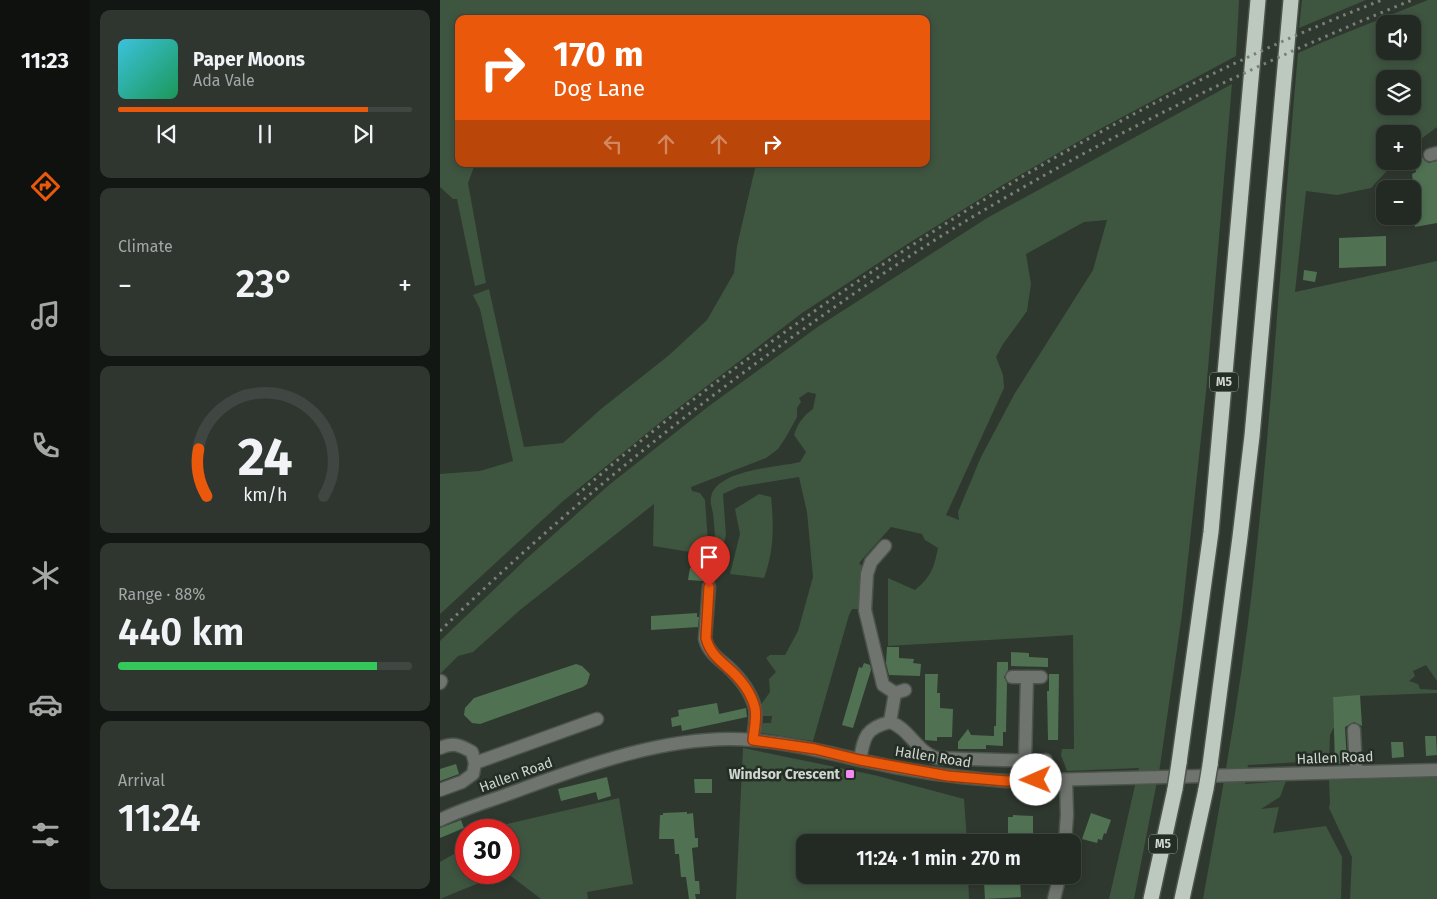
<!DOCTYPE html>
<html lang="en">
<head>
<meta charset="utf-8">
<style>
  :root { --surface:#232a23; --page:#2f3630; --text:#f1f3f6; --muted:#a3a7a6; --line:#404641; --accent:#ea580c }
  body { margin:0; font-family:"Fira Sans",sans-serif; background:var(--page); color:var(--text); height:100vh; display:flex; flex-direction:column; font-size:19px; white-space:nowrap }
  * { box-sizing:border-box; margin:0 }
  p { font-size:16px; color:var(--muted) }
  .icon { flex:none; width:28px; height:28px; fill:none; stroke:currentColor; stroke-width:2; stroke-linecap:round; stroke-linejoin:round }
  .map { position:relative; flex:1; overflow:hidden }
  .details { display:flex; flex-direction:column; gap:10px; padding:10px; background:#131713; width:350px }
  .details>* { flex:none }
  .hud { position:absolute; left:15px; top:15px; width:475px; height:152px; border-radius:10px; box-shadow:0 2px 8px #0003,0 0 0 1px var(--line); background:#ea580c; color:#fff; overflow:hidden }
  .controls { position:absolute; left:936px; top:15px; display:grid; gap:10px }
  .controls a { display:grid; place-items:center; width:45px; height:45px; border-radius:10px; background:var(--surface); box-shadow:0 2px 8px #0003,0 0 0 1px var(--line); font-size:25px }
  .speed { position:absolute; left:15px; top:819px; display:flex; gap:10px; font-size:25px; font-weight:700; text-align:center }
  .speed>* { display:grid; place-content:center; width:65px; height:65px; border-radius:50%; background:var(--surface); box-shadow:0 2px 8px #0003,0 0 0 1px var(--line); line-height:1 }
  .speed .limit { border:8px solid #d22; background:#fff; color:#111 }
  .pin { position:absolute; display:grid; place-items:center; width:42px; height:42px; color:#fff; margin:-51px -21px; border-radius:50% 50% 50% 0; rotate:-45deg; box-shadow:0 0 5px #0007 }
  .pin .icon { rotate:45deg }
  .me { position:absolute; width:55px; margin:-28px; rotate:269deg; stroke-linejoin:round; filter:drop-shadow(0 0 4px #0008) }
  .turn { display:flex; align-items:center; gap:18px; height:105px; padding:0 15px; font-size:22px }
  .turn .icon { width:65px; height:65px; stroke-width:2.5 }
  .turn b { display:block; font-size:35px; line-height:42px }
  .lanes { display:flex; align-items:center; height:48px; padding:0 15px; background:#0003; justify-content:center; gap:25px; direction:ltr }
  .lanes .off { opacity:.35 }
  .big { font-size:38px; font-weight:600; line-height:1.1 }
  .details .tile { flex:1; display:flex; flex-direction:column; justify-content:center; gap:8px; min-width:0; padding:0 18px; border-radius:10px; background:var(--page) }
  .details .dial { align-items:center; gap:0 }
  .dial svg { height:130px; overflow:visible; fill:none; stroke:var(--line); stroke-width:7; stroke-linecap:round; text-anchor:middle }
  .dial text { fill:var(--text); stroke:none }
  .song { display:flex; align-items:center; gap:15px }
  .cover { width:60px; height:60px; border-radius:8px; background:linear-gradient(135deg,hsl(190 70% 55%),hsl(150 70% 35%)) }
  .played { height:5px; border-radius:2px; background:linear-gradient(90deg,var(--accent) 85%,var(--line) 85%) }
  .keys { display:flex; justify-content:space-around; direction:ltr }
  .heat { display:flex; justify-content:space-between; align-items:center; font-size:28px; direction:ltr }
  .charge { height:8px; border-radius:4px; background:linear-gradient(90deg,#34c759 88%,var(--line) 0) }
  .trip { position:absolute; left:356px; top:834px; width:285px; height:50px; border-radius:10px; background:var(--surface); box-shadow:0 2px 8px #0003,0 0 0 1px var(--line); font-weight:600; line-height:50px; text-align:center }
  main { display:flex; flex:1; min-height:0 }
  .menu { display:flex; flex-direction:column; width:90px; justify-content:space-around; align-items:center; background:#0e110e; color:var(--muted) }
  .menu .icon { width:35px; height:35px }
  .menu .current { color:var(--accent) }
  .menu b { font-size:22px; color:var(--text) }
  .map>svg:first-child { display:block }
  .green { fill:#3e5540; fill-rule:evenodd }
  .building { fill:#507253 }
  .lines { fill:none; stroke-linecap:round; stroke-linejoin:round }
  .minor-casing { stroke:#4c544c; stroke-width:15 }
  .highway-casing { stroke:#4c544c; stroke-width:18 }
  .minor { stroke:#6f746f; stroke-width:12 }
  .highway { stroke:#bdc9be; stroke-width:15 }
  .rail { stroke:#798179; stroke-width:3; stroke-dasharray:2.5 5; stroke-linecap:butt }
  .highway-bridge-casing { stroke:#4c544c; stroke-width:18; stroke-linecap:butt }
  .highway-bridge { stroke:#bdc9be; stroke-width:15 }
  .route-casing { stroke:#983908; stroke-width:12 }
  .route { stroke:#ea580c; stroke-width:9 }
  .poi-dot { fill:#f28af3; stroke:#252e25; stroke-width:2 }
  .labels { text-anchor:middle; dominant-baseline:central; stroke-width:5; stroke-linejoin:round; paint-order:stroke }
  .shield { fill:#252e25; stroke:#9da49d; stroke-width:1 }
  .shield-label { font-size:12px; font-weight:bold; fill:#d0d6d1 }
  .street-label { font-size:14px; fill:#d0d6d1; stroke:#252e25 }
  .poi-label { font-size:14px; font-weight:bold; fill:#d0d6d1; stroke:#252e25; text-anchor:end }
</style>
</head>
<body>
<main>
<nav class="menu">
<b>11:23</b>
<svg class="icon current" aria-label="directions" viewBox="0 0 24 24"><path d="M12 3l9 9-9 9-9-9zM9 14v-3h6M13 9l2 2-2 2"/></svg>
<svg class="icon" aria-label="music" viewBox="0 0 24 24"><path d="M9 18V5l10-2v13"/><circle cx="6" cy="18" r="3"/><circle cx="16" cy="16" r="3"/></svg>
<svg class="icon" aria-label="phone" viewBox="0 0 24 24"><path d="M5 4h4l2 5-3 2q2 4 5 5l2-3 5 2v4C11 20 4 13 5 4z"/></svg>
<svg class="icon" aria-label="climate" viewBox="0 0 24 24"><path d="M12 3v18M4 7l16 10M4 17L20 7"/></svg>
<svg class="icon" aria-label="car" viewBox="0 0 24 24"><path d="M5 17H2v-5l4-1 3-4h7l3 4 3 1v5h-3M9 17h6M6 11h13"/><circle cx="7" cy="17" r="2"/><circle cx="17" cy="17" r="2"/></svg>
<svg class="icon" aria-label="filters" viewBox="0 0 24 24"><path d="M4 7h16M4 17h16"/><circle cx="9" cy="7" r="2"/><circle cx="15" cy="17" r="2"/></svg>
</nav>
<section class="details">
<div class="tile">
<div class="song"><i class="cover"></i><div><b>Paper Moons</b><p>Ada Vale</p></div></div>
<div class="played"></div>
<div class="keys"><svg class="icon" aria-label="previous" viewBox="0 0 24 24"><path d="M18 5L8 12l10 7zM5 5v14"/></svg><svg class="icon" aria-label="pause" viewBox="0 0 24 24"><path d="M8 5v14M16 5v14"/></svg><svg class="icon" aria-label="next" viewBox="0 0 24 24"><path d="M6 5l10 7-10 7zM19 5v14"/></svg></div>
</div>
<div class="tile"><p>Climate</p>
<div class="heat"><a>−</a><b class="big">23°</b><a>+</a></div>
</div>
<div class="tile dial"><svg viewBox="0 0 100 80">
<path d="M14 69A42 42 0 1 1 86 69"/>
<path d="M14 69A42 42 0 0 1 9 40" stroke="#ea580c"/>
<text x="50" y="56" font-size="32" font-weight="700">24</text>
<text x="50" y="72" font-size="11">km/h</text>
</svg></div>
<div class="tile"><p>Range · 88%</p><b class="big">440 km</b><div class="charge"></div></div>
<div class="tile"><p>Arrival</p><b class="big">11:24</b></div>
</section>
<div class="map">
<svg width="997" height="899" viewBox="0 0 997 899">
  <rect width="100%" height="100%" fill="#2f382f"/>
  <g class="green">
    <polygon points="0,0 799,0 796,56 660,129 561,186 469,243 362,313 233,412 122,502 0,614 0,474 40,471 73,461 40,309 33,295 49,289 84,447 123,443 161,409 228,356 267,320 294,273 297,246 316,164 486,164 486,19 19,19 19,164 35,164 28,183 46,283 35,286 17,199 13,199 0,187"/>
    <polygon points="862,0 926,0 859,28"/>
    <path d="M988,0H997V127L973,145L972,134H945V161H956L931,188L897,195L866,191L855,292L997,261V681L986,665L973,671L975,676L969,681L978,684L980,689L997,690V740V693L893,697L894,727L890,735L889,764H882V761L808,765L805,784L846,781L840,797L821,809L839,807L833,833L886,826L902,857L901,899H763C782,794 801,688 813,582C833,406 842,229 858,53L883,42ZM945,24H972V51H945ZM945,79H972V106H945Z"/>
    <path d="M792,84L766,392L742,614L720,766L694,899H669L699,768L627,771L621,755L622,749H634L633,635L448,646V578L475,590C491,577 494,568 498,548L485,540L482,534L451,527L419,563L425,569L422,609H412L409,615L373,741L322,733L320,726L324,723H331L332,716H322L320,706L330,692L329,679L336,672L326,658L330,655H345L358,631L373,577L367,512L359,477L298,487L283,494L286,535L280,556L274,548C276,536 274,525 273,513C272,509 270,502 271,498C274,470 339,467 360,462L366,452L354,435C358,423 363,416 373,409L376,394L368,392L359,398L361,402L357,408V417L346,437L338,449L326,458L251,487L252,491L260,493L265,500L269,555L213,546L214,504L80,610L33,652L18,656L0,674V641L2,639L85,560L169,485L269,406L379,326L547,218ZM667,220L653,270L575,393L541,457L518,512L519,520L506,515L564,388L563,375L556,357L563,344L587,311L591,284L586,254L644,222Z"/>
    <path d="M319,494L331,497C334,525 334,552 324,578L290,574L300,534L295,509Z"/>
    <polygon points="303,748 434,775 524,799 527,842 365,842 365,875 528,875 529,899 296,899"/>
    <polygon points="997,777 997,899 910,899 912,857 889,808 890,803 889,780"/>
    <polygon points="179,798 193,884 147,892 148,899 101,899 67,873 69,872 69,830 57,830 67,824"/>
    <polygon points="26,847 26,872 63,873 0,899 0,862"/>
  </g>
  <g class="building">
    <polygon points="982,148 982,157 985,161 989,163 997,161 997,223 975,227 972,198 975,198 972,174 976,172 972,150"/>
    <polygon points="946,236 946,266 899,268 899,238"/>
    <polygon points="864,270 877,272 875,282 863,280"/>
    <polygon points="250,568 267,570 266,580 263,581 248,580"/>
    <polygon points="257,613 257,617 259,617 258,627 211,630 211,616"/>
    <polygon points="447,647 459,647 459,658 474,659 473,663 481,664 480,676 449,675 446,663"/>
    <polygon points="571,652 589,653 589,657 608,658 608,667 571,666"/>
    <polygon points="557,662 568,662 568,670 564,677 567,683 566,732 563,732 563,746 546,745 546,749 518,749 518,742 528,729 531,735 554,736 554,726 556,726"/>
    <polygon points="424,663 430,665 431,670 413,728 402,725 419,667 422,668"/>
    <polygon points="136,664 142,666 150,674 147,684 143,687 40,724 32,723 24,715 25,708 34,698"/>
    <polygon points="485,674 498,674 497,693 500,693 500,708 513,709 512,737 497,737 497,741 485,740"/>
    <polygon points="609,674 619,674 618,740 608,740 607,691 609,691"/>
    <polygon points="920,695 922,726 914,722 905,727 907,763 895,764 893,697"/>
    <polygon points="277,703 279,714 306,708 307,717 242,731 241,725 232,727 231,718 239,716 238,710"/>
    <polygon points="985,736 996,736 997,755 986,756"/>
    <polygon points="951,742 963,742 964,757 952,758"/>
    <polygon points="16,764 19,774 0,781 0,769"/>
    <polygon points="167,777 171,796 158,800 156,792 121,801 118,789"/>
    <polygon points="254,779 272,779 272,793 255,793"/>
    <polygon points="247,812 247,814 253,813 255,838 258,838 258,847 252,848 255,881 259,881 260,894 255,894 256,899 249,899 246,877 241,877 239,854 235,854 234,839 219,839 220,815 223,815 223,813"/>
    <polygon points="651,813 671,820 666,834 664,833 662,840 658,839 657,843 642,839"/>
    <polygon points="573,815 593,816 593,835 587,835 588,839 583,839 583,842 568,842 568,817 573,817"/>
    <polygon points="21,820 24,828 0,838 0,828"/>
    <polygon points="580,880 581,897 545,899 544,882"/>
  </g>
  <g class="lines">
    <g class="minor-casing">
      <g id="minor">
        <polyline points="990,155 997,153"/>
        <polyline points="445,546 431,562 427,574 425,610 443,685 455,693 465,690"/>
        <path d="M269,587L265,639C268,651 277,658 287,666C299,677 311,692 315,708C317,718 314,730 313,740"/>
        <polyline points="572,677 601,677"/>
        <polyline points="0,683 1,681"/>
        <polyline points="450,722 455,693"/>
        <polyline points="914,730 916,772"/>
        <path d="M0,748C13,742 20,745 32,752L35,763L33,774L22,782L0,790"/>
        <path d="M420,760C424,736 426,728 450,722C470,729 476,751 496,758L597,761L606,760"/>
        <polyline points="585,761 587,677"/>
        <polyline points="35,763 157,719"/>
        <path d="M0,820C22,809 47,802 71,793C144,766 232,733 312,740C349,743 385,752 420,760C468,771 517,778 566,781L997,770"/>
        <polyline points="625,842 627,815 626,780"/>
        <polyline points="614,899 620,875"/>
      </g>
    </g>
    <g class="highway-casing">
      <g id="highway">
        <polyline points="739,763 771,532 818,0"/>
        <polyline points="770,765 800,537 812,436 851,0"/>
        <polyline points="711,899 735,789"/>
        <polyline points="742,899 766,789"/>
      </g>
    </g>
    <use href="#minor" class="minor"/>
    <use href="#highway" class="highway"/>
    <g class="rail">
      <path d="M137,495C207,433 283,376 359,322C540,194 735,80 942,0"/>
      <path d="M0,631C113,520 235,420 365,328C424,286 484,245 546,209C682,128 825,60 972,0"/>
    </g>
    <g class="highway-bridge-casing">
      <g id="highway-bridge">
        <polyline points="735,789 739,763"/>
        <polyline points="766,789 770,765"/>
      </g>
    </g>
    <use href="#highway-bridge" class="highway-bridge"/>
  </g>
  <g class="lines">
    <g class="route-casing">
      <path id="route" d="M269,587L266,638C269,651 277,658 286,666C299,677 311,692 315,708C317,718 314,730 313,740L375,749L420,760L508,776L566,781L596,780"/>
    </g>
    <use href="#route" class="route"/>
  </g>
  <rect class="poi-dot" x="405" y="769" width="10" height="10" rx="2.5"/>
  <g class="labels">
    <g class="shield">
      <rect x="770" y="372.5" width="28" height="19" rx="4"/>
      <rect x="709" y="834.5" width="28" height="19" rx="4"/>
    </g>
    <g class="shield-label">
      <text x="784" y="382">M5</text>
      <text x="723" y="844">M5</text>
    </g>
    <g class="street-label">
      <text transform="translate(493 757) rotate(9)">Hallen Road</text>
      <text transform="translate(895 758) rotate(-2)">Hallen Road</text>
      <text transform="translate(76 775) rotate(-20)">Hallen Road</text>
    </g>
    <g class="poi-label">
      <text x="400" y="774">Windsor Crescent</text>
    </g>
  </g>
</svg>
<div class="controls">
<a><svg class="icon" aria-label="sound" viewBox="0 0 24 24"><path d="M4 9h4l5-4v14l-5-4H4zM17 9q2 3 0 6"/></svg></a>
<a><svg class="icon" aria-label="layers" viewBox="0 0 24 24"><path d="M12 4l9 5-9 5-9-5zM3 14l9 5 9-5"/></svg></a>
<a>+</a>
<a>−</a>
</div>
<div class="speed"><div class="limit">30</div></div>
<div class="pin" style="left:269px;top:587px;background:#d93025"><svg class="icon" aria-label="arrive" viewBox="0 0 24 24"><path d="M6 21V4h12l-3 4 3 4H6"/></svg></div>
<svg class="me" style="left:596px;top:780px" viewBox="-20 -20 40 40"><circle r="19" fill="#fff"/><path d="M0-13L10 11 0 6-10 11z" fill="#ea580c"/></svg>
<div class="trip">11:24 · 1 min · 270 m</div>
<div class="hud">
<div class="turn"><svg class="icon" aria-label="right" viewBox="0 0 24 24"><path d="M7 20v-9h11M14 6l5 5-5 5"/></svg><div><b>170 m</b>Dog Lane</div></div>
<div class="lanes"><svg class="icon off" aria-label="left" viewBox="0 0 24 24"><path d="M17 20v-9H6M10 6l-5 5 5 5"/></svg><svg class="icon off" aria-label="ahead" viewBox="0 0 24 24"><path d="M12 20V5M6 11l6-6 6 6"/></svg><svg class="icon off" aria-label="ahead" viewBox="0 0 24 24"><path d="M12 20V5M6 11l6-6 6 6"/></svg><svg class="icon" aria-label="right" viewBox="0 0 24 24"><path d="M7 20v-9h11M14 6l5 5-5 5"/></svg></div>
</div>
</div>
</main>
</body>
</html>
